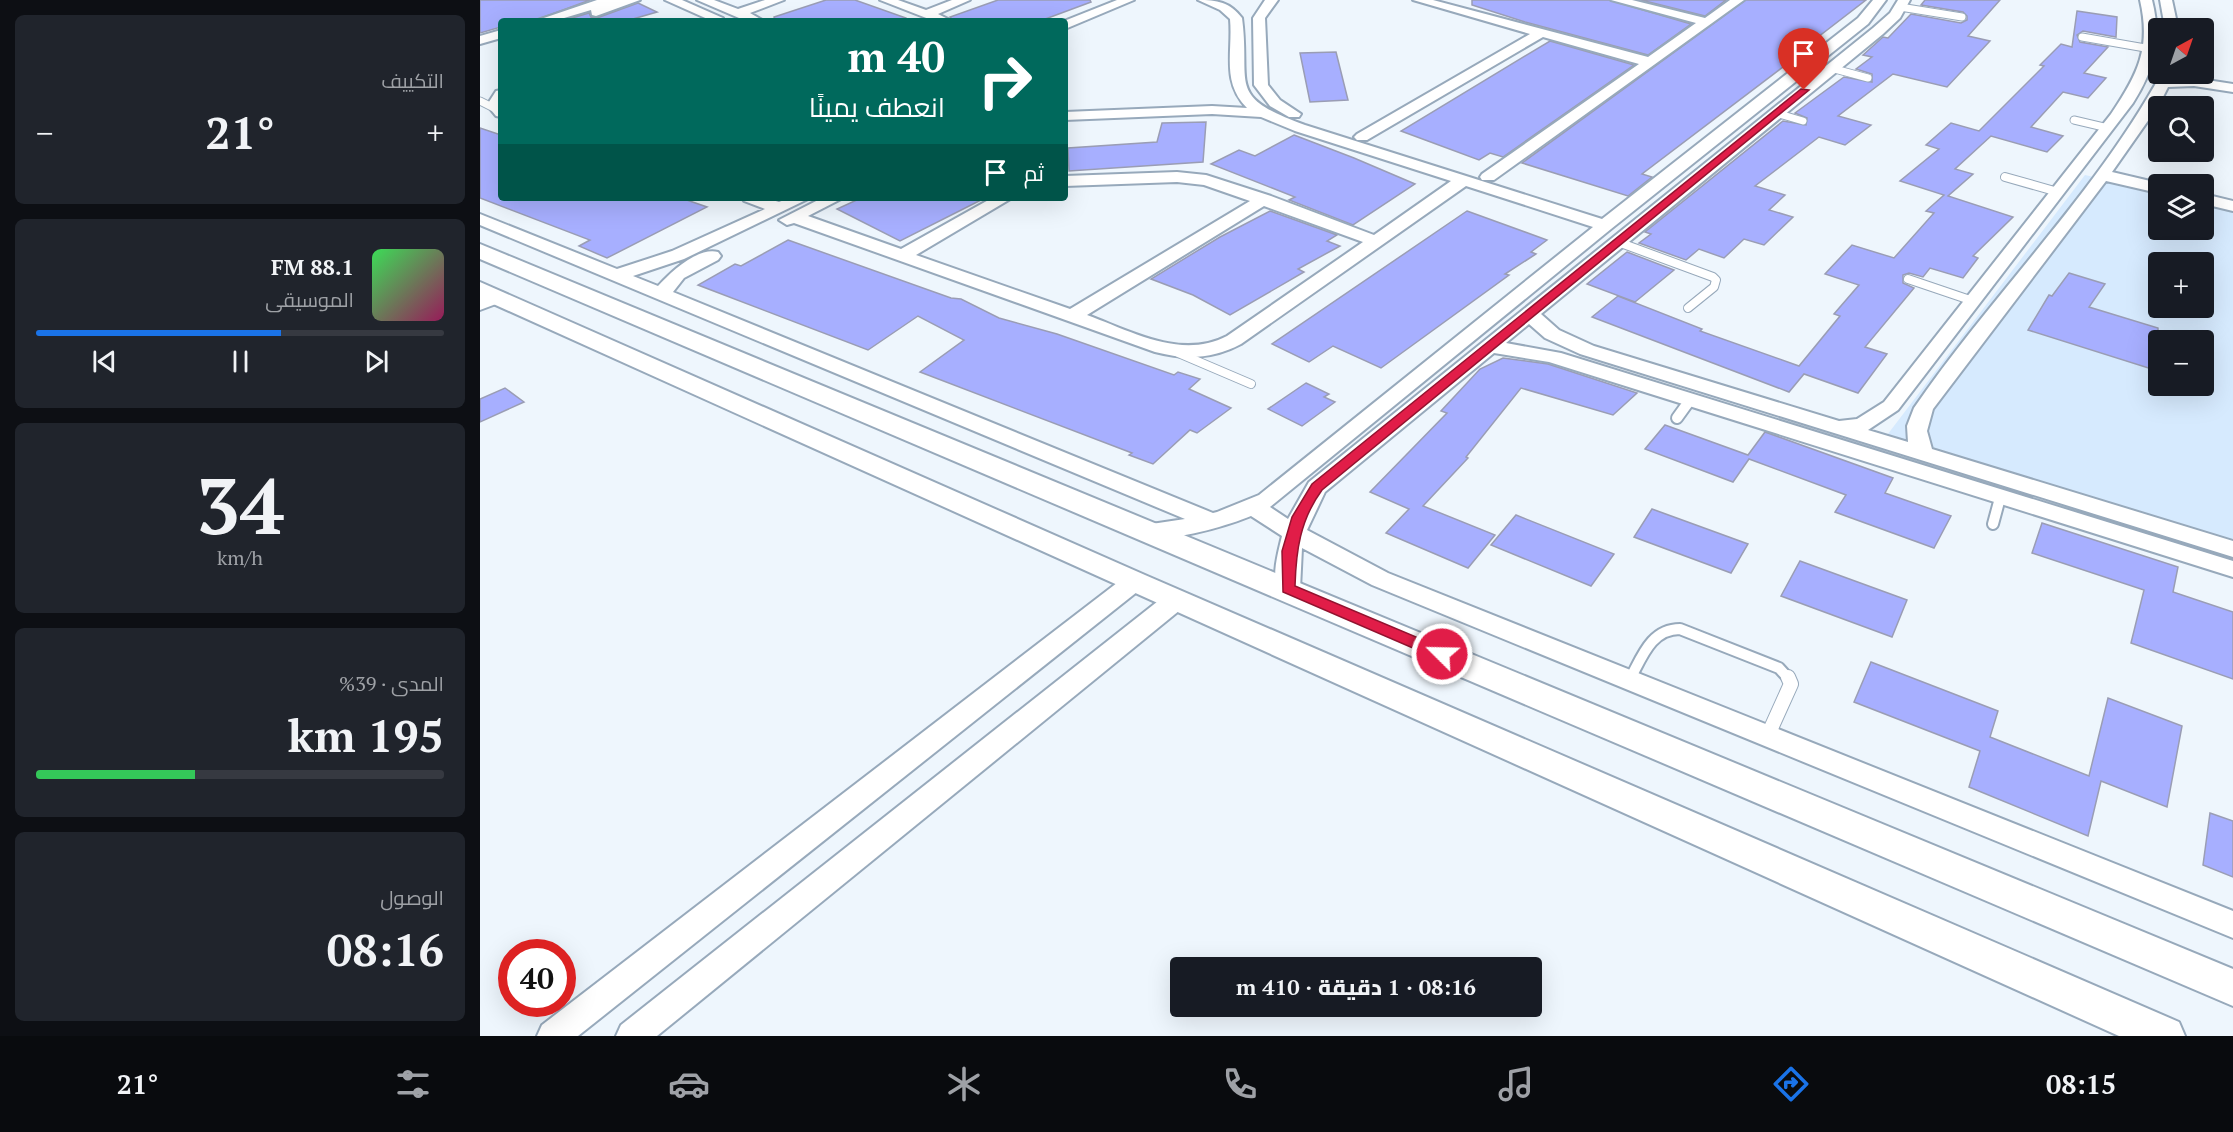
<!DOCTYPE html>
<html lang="ar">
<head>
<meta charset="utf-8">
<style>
  :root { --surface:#171b24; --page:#20242c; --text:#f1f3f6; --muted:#9ea1a6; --line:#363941; --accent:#1a73e8 }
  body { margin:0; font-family:"PT Serif",Cairo,serif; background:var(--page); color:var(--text); direction:rtl; height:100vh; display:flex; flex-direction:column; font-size:22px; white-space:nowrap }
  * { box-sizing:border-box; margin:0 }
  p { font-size:20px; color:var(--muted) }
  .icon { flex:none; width:33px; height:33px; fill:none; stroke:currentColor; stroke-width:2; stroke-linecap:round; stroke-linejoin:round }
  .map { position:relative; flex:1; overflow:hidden; direction:ltr }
  .panel { display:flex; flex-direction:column; gap:15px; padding:15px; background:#0d0f14; width:480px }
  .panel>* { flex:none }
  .hud { position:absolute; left:18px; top:18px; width:570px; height:183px; border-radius:6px; box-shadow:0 6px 24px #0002; direction:rtl; background:#00695c; color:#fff; overflow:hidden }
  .needle { width:39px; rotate:40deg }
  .fabs { position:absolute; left:1668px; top:18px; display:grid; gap:12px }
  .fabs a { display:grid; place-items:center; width:66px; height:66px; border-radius:6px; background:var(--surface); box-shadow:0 6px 24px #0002; font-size:30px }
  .speed { position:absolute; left:18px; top:939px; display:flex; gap:12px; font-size:30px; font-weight:700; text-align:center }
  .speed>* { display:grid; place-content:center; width:78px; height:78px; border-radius:50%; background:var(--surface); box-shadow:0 6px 24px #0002; line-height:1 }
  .speed .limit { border:9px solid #d22; background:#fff; color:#111 }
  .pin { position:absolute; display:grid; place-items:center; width:51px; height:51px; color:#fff; margin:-62px -26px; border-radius:50% 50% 50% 0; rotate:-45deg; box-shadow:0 0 6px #0007 }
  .pin .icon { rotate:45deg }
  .me { position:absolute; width:66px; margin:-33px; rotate:293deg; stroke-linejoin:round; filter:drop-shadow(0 0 4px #0008) }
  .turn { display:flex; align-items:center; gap:21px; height:126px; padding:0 24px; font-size:27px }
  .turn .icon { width:78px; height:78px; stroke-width:2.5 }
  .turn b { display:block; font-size:42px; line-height:51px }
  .then { display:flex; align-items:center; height:57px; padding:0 24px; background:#0003; gap:12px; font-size:22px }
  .big { font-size:45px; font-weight:800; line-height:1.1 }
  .panel .card { flex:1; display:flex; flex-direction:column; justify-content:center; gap:9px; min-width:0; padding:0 21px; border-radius:9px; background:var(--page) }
  .panel .dial { align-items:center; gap:0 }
  .dial b { font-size:78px; line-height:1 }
  .song { display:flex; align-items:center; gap:18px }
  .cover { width:72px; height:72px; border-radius:9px; background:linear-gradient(135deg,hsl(130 70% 55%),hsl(330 70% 35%)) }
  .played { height:6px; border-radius:3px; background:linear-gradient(90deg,var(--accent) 60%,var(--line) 60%) }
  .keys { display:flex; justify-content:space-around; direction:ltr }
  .heat { display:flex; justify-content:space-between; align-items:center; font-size:33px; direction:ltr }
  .charge { height:9px; border-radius:4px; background:linear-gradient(90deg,#34c759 39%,var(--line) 0) }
  .trip { position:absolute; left:690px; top:957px; width:372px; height:60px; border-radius:6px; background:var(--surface); box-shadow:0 6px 24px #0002; font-weight:800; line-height:60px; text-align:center; direction:rtl }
  .menu { display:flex; height:96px; justify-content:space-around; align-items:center; background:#090b0e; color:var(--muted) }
  .menu .icon { width:42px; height:42px }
  .menu .active { color:var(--accent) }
  .menu b { font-size:27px; color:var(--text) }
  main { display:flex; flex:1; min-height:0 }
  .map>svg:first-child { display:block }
  .built { fill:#d6eafe; fill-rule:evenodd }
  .building { fill:#a7afff; stroke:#9a9db4; stroke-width:1.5 }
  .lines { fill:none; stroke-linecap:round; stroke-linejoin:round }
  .service-far3-casing { stroke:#97a9bb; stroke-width:9 }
  .service-far2-casing { stroke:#97a9bb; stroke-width:10 }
  .service-far1-casing { stroke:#97a9bb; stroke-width:14 }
  .service-casing { stroke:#97a9bb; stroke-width:16 }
  .minor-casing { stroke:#97a9bb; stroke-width:4 }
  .tertiary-casing { stroke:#97a9bb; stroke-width:4 }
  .service-far3 { stroke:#fff; stroke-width:7 }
  .service-far2 { stroke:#fff; stroke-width:8 }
  .service-far1 { stroke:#fff; stroke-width:10 }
  .service { stroke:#fff; stroke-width:14 }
  .minor { fill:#fff; fill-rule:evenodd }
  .tertiary { fill:#fff; fill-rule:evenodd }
  .route { fill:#e11d48; stroke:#92132f; stroke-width:1.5 }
</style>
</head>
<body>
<main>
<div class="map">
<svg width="1753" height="1036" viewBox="0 0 1753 1036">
  <rect width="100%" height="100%" fill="#eef6fd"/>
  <path class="built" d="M1605,175L1678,192V230H1724V203L1753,210V556L1398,447ZM1678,262H1724V308H1678ZM1678,340H1724V386H1678Z"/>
  <g class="building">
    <polygon points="0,0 110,0 53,21 21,21 21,27 0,33"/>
    <polygon points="346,0 375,0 426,18 426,21 295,21 294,17"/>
    <polygon points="518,0 610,0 611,2 560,21 474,21 470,17"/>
    <polygon points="992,0 1129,0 1211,24 1168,55 1045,22 992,5"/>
    <polygon points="1161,0 1246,0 1225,16"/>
    <polygon points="1266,0 1386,0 1329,44 1332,45 1162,174 1172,177 1148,196 1042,163"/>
    <polygon points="1445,0 1520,0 1488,36 1510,41 1467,87 1413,74 1358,116 1391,125 1365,145 1339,137 1275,186 1305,195 1289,210 1313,217 1284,245 1264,239 1244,258 1219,249 1206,260 1159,243 1171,234 1165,232 1303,121 1326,125 1327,118 1315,113 1364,77 1392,82 1392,74 1376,69 1392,57 1383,55 1403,37 1408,38 1431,14 1481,23 1487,20 1487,16 1483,12 1441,5"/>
    <polygon points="158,3 177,12 146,21 82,21 109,13 111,17 117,18"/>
    <polygon points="1597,11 1637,17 1636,37 1603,31 1597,35 1600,42 1628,47 1604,73 1626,78 1608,98 1583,92 1551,127 1583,136 1567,152 1511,136 1475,169 1493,174 1468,196 1533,217 1493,256 1498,258 1483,278 1450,268 1443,277 1429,273 1423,275 1423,283 1434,288 1385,347 1407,354 1378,393 1324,374 1309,392 1112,317 1138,296 1222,329 1220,331 1319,366 1360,316 1354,314 1379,285 1345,274 1372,245 1414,258 1454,213 1446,211 1464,195 1420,181 1459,149 1446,145 1471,123 1499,131 1564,66 1560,65 1581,44 1592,47"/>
    <polygon points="1070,41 1154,65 1023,157 1010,153 999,160 921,131"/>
    <polygon points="856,52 868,100 830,102 820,53"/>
    <polygon points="726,122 723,162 589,171 588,148 677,142 682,123"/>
    <polygon points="0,128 21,135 21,198 201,198 227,207 127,258 99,246 110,240 0,198"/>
    <polygon points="814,135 874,158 935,184 873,225 809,200 815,197 731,164 759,150 775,156"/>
    <polygon points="381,198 505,198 420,241 357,209"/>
    <polygon points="790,211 857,235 847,241 860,246 818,269 824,272 750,315 713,295 671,279 740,237"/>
    <polygon points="987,211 1067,240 1051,252 1056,254 1025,274 1029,275 901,368 853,346 829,362 792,344"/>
    <polygon points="308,240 471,298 481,299 519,318 577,334 694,375 698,372 720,379 709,389 751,408 717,433 710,430 673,464 649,455 652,453 440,372 484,340 438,316 388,350 218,285 255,264 261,266"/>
    <polygon points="1147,252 1194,270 1155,302 1107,284"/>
    <polygon points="1589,273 1625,284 1609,307 1678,328 1678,371 1548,330 1569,295 1572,296"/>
    <polygon points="1023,358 1068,364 1157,393 1133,415 1041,388 986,457 988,458 943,506 1015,535 988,568 906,533 929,509 890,492 967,413 961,411 1000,369"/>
    <polygon points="826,383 849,394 844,397 855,402 822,426 788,409"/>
    <polygon points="25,388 44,402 0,422 0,399"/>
    <polygon points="1185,425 1268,455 1285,432 1413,478 1405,493 1471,516 1454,548 1355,512 1366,495 1269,459 1253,482 1165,449"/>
    <polygon points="1172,509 1268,544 1251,573 1154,537"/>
    <polygon points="1036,515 1134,554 1111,586 1011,545"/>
    <polygon points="1562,523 1698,567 1693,592 1753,612 1753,679 1651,643 1664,590 1552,553"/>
    <polygon points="1320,561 1427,600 1412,637 1301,596"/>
    <polygon points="1391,662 1518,711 1510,737 1609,776 1628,698 1702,726 1687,807 1621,781 1608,836 1489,787 1500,751 1374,702"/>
    <polygon points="1730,813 1753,821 1753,877 1723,865"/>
  </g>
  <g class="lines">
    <g class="service-far3-casing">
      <g id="service-far3">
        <polyline points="1420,7 1482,17"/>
        <polyline points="1602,37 1671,49"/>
        <polyline points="1351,68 1388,78"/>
        <polyline points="0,101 16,109"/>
        <polyline points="1296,113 1323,121"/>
        <polyline points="1594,120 1628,128"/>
      </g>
    </g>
    <g class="service-far2-casing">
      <g id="service-far2">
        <polyline points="1525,177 1578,192"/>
        <polyline points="1138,242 1233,277 1236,280 1234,287 1208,308"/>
        <polyline points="1428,279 1493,301"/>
        <polyline points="696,352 771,384"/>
      </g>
    </g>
    <g class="service-far1-casing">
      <g id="service-far1">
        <polyline points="1197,418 1210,400"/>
        <polyline points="1513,524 1520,498"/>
        <path d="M1150,679C1162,657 1171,629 1200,629L1299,668L1309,679"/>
      </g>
    </g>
    <g class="service-casing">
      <g id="service">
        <polyline points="1149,680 1151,677"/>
        <polyline points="1288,735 1311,684 1308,677"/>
      </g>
    </g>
    <g class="minor-casing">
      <g id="minor">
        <polygon points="117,0 160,0 116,16 112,15 111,10 74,21 55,21"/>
        <polygon points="185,0 202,0 243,18 240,21 232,21"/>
        <polygon points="217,0 234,0 258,9 285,0 304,0 270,13 284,21 266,21"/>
        <polygon points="400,0 418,0 446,10 472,0 490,0 458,14 472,21 454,21"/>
        <polygon points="637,0 654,0 585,29 584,21"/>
        <path d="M718,0C737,0 750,2 762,18C771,86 745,96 825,125L1122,219L1378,18L1393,0H1406L1388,24L1131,229L790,507L808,519L829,482L1393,28L1410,13L1418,0H1430L1420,18L1403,34L1061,314L1079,330L1114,346L1359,421L1377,419L1404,402L1631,114C1658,74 1671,48 1660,0H1672C1682,40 1675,68 1653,103L1418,410L1388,430L1428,442L1427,426L1434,408C1512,294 1615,195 1681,74H1695L1693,79L1714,78L1753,84V92L1714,86L1688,87L1679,105L1632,172L1683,184H1678V193L1626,181L1453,409L1447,431L1452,449L1753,541V557L1100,354L1065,338L1049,324L1026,343L1081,353L1753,561V577L1069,362L1014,353L845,492L827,530L908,573L1753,911V938L892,585L822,548L820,589L816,595L808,597L800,595C790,579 798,553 802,536L771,516C744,527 686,544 658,536L655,531L658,526L705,519L0,225V214L137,269L192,251L285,209L264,201L262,198H286L299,202L309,198H330L204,259L153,276L178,286C191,272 217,247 238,252L241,256L238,260L204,278L193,292L733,513L737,512L779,495L1113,227L986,186L761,344C733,359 706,360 675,352L314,223L307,225L299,220L342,198H363L328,216L421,249L512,198H532L436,255L590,309L770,201L724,185L697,182L585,186V176L697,172L726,175L791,196L894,235L971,181L815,131L781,117L732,114L585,120V112L732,106L767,108C741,82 753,52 750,19L740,10ZM784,206L883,242L747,336C701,360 651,331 607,315Z"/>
        <polygon points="785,0 798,0 785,18 788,85 800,100 821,114 819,117 809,117 790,106 774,85 773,18"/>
        <polygon points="933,0 953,0 1168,57 1216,23 1131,0 1152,0 1225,18 1250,0 1264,0 1014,180 1002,180 1000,177 1002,174 1159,64 1063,37 887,140 877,140 874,137 877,134 1050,34"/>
        <polygon points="1680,0 1692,0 1698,28 1685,28"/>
        <polygon points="21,30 21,38 0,44 0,36"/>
        <polygon points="21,90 21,117 16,116 7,105 16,91"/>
        <polygon points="1724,194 1753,201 1753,211 1724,204"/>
        <polygon points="18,292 24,293 27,297 24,301 0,310 0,298"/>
        <polygon points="654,574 662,576 666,582 662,588 98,1036 57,1036 62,1025 646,576"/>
        <polygon points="696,592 705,594 708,600 705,606 177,1036 136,1036 141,1025 687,594"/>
      </g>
    </g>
    <g class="tertiary-casing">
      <g id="tertiary">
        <polygon points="0,244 1753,969 1753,1006 0,259"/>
        <polygon points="0,282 665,575 1699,1022 1705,1036 1639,1036 0,298"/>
      </g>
    </g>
    <use href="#service-far3" class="service-far3"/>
    <use href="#service-far2" class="service-far2"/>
    <use href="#service-far1" class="service-far1"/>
    <use href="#service" class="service"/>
    <use href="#minor" class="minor"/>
    <use href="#tertiary" class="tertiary"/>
  </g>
  <path class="route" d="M1321,89L1329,90L842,490C820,520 816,551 815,586L967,650L969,654L967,658H956L803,592L802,551L812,517L832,484Z"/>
</svg>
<div class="fabs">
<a><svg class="needle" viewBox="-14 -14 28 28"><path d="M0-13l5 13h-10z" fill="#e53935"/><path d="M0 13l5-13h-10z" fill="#9ea1a6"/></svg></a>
<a><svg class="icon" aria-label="search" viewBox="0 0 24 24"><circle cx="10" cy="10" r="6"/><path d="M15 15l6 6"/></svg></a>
<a><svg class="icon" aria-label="layers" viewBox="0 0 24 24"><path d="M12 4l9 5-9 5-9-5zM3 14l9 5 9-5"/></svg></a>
<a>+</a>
<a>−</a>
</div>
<div class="speed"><div class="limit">40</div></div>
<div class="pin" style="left:1324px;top:90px;background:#d93025"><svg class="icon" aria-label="arrive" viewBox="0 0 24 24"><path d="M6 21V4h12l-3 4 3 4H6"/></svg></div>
<svg class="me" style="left:962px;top:654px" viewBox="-20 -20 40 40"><circle r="17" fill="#e11d48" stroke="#fff" stroke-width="3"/><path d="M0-11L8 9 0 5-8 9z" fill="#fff"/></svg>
<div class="trip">08:16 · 1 دقيقة · 410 m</div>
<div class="hud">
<div class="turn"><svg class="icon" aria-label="right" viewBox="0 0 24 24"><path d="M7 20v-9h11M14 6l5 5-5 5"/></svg><div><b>40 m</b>انعطف يمينًا</div></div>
<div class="then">ثم<svg class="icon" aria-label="arrive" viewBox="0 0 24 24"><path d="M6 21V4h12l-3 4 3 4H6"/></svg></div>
</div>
</div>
<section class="panel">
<div class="card"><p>التكييف</p>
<div class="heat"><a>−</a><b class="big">21°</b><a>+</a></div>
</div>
<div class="card">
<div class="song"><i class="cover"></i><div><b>88.1 FM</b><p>الموسيقى</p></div></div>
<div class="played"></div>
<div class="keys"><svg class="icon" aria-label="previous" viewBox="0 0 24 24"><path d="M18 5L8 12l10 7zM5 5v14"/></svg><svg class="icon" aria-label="pause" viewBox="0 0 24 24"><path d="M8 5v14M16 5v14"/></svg><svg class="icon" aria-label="next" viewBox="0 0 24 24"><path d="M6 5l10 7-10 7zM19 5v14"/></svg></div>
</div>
<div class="card dial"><b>34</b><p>km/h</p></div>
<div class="card"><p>المدى · 39%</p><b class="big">195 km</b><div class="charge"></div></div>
<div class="card"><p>الوصول</p><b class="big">08:16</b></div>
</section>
</main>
<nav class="menu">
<b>08:15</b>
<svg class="icon active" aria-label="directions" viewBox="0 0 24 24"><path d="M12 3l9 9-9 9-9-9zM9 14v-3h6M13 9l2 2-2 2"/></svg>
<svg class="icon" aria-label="music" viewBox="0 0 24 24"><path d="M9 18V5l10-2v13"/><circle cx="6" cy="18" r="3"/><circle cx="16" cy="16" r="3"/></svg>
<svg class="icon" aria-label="phone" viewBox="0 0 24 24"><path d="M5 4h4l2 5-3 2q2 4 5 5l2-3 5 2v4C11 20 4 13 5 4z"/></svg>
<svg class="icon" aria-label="climate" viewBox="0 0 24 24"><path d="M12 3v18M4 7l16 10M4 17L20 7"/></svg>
<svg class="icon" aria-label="car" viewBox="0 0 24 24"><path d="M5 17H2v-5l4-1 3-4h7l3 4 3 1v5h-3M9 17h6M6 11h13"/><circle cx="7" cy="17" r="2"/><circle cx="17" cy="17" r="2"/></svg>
<svg class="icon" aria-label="filters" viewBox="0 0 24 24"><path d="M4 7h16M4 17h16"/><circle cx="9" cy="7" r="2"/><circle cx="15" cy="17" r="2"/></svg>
<b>21°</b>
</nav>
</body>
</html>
